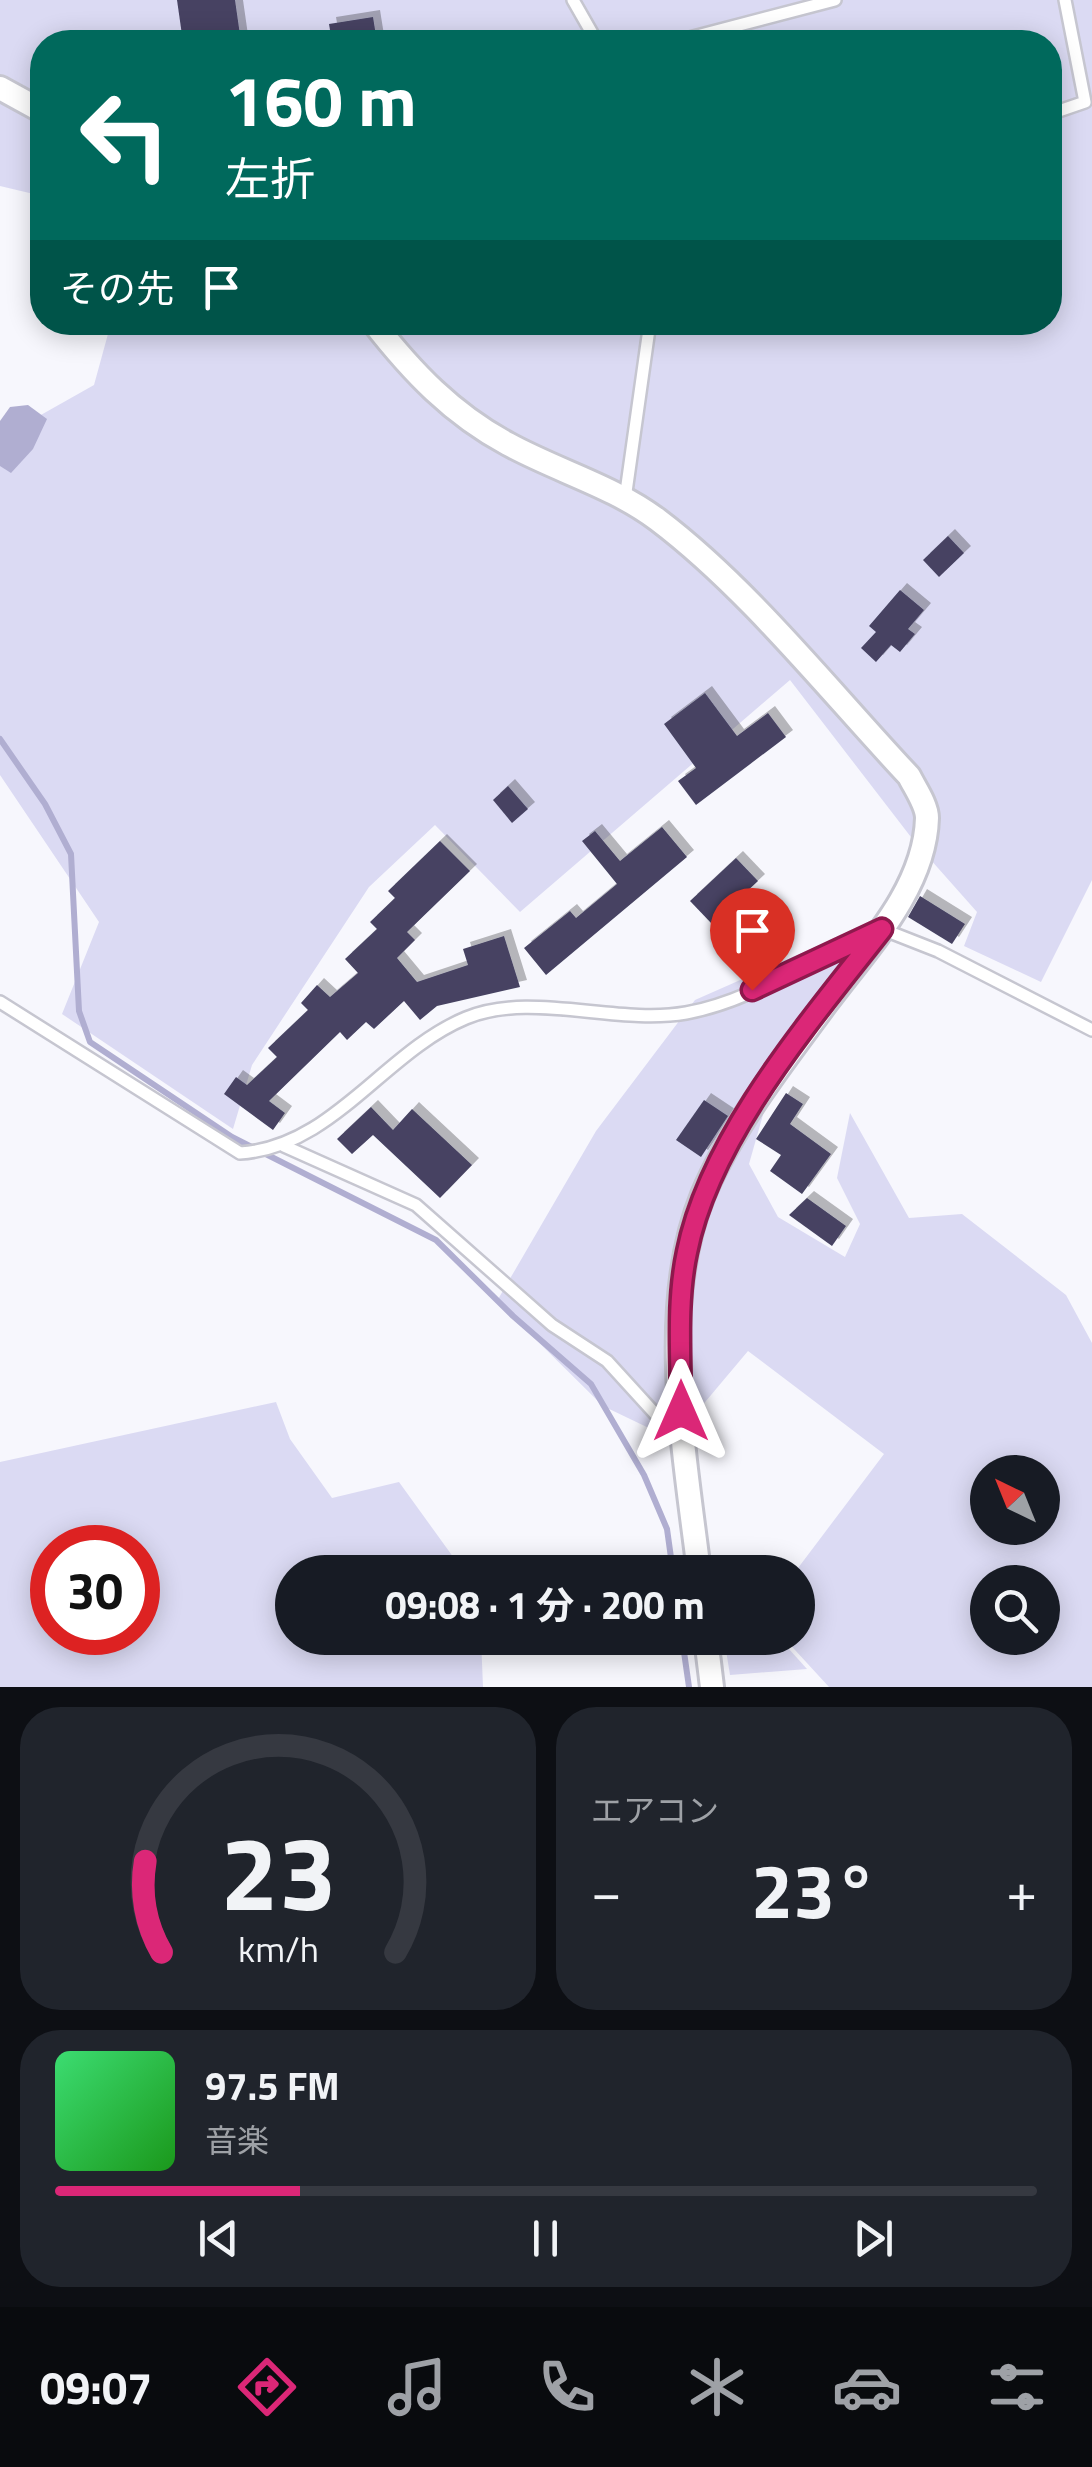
<!DOCTYPE html>
<html lang="ja">
<head>
<meta charset="utf-8">
<style>
  :root { --surface:#171b24; --page:#20242c; --text:#f1f3f6; --muted:#9ea1a6; --line:#363941; --accent:#db2777 }
  body { margin:0; font-family:"Titillium Web","Noto Sans JP",sans-serif; background:var(--page); color:var(--text); height:100vh; display:flex; flex-direction:column; font-size:38px; white-space:nowrap }
  * { box-sizing:border-box; margin:0 }
  p { font-size:32px; color:var(--muted) }
  .icon { flex:none; width:55px; height:55px; fill:none; stroke:currentColor; stroke-width:2; stroke-linecap:round; stroke-linejoin:round }
  .map { position:relative; height:1687px; overflow:hidden }
  .panel { display:flex; flex-direction:column; gap:20px; padding:20px; background:#0d0f14; flex:1 }
  .panel>* { flex:none }
  .guide { position:absolute; left:30px; top:30px; width:1032px; height:305px; border-radius:40px; box-shadow:0 5px 25px #0003; background:#00695c; color:#fff; overflow:hidden }
  .needle { width:65px; rotate:317deg }
  .controls { position:absolute; left:970px; top:1455px; display:grid; gap:20px }
  .controls a { display:grid; place-items:center; width:90px; height:90px; border-radius:50%; background:var(--surface); box-shadow:0 5px 25px #0003; font-size:50px }
  .speed { position:absolute; left:30px; top:1525px; display:flex; gap:20px; font-size:50px; font-weight:700; text-align:center }
  .speed>* { display:grid; place-content:center; width:130px; height:130px; border-radius:50%; background:var(--surface); box-shadow:0 5px 25px #0003; line-height:1 }
  .speed .limit { border:15px solid #d22; background:#fff; color:#111 }
  .pin { position:absolute; display:grid; place-items:center; width:85px; height:85px; color:#fff; margin:-102px -42px; border-radius:50% 50% 50% 0; rotate:-45deg; box-shadow:0 0 10px #0007 }
  .pin .icon { rotate:45deg }
  .me { position:absolute; width:110px; margin:-55px; rotate:0deg; stroke-linejoin:round; filter:drop-shadow(0 0 8px #0008) }
  .turn { display:flex; align-items:center; gap:35px; height:210px; padding:0 30px; font-size:45px }
  .turn .icon { width:130px; height:130px; stroke-width:2.5 }
  .turn b { display:block; font-size:70px; line-height:85px }
  .then { display:flex; align-items:center; height:95px; padding:0 30px; background:#0003; gap:20px; font-size:38px }
  .big { font-size:75px; font-weight:700; line-height:1.1 }
  .panel .tile { flex:1; display:flex; flex-direction:column; justify-content:center; gap:15px; min-width:0; padding:0 35px; border-radius:40px; background:var(--page) }
  .panel .dial { align-items:center; gap:0 }
  .dial svg { height:260px; overflow:visible; fill:none; stroke:var(--line); stroke-width:7; stroke-linecap:round; text-anchor:middle }
  .dial text { fill:var(--text); stroke:none }
  .song { display:flex; align-items:center; gap:30px }
  .cover { width:120px; height:120px; border-radius:15px; background:linear-gradient(135deg,hsl(140 70% 55%),hsl(120 70% 35%)) }
  .played { height:10px; border-radius:5px; background:linear-gradient(90deg,var(--accent) 25%,var(--line) 25%) }
  .keys { display:flex; justify-content:space-around; direction:ltr }
  .heat { display:flex; justify-content:space-between; align-items:center; font-size:55px; direction:ltr }
  .panel .tiles { flex:1; display:grid; gap:20px; grid-template-columns:1fr 1fr }
  .tile:last-child { grid-column:span 2 }
  .trip { position:absolute; left:275px; top:1555px; width:540px; height:100px; border-radius:50px; background:var(--surface); box-shadow:0 5px 25px #0003; font-weight:700; line-height:100px; text-align:center }
  .tabs { display:flex; height:160px; justify-content:space-around; align-items:center; background:#090b0e; color:var(--muted) }
  .tabs .icon { width:70px; height:70px }
  .tabs .current { color:var(--accent) }
  .tabs b { font-size:45px; color:var(--text) }
  .map>svg:first-child { display:block }
  .green { fill:#dbdaf3; fill-rule:evenodd }
  .water { fill:#b0aed1 }
  .lines { fill:none; stroke-linecap:round; stroke-linejoin:round }
  .stream { stroke:#b0aed1; stroke-width:6 }
  .building { fill:#464362; filter:url(#shadow) }
  .service-casing { stroke:#c6c6d0; stroke-width:16 }
  .minor-casing { stroke:#c6c6d0; stroke-width:28 }
  .service { stroke:#fff; stroke-width:11 }
  .minor { stroke:#fff; stroke-width:22 }
  .route-casing { stroke:#8e194d; stroke-width:25 }
  .route { stroke:#db2777; stroke-width:18 }
</style>
</head>
<body>
<div class="map">
<svg width="1092" height="1687" viewBox="0 0 1092 1687">
  <defs>
    <filter id="shadow"><feDropShadow dx="7" dy="-7" stdDeviation="0" flood-color="#0004"/></filter>
  </defs>
  <rect width="100%" height="100%" fill="#f7f7fd"/>
  <g class="green">
    <polygon points="0,0 1092,0 1092,880 1041,982 964,946 977,912 914,841 790,680 520,912 435,825 369,887 252,1065 233,1129 62,1014 99,922 0,775 0,438 94,385 111,323 1050,322 1050,42 42,42 42,196 0,186"/>
    <path d="M872,922L786,1034L749,1164L778,1217L845,1257L860,1224L837,1178L850,1113L909,1218L962,1214L1066,1295L1092,1343V1687H829L784,1638H798L795,1572L884,1454L748,1351L690,1420L655,1431L603,1406L497,1301L596,1131L695,1000ZM988,1472H1042V1528H988ZM988,1582H1042V1638H988Z"/>
    <path d="M276,1402L290,1439L332,1498L399,1482L464,1572H292V1638H481L483,1687H0V1462ZM52,1548H138V1632H52Z"/>
    <polygon points="724,1638 779,1638 807,1669 730,1675"/>
  </g>
  <polygon class="water" points="28,405 47,419 33,449 11,473 0,466 0,421 10,407"/>
  <g class="lines">
    <g class="stream">
      <polyline points="0,739 45,804 71,854 79,1011 90,1042 232,1137 436,1240 513,1316 591,1384 644,1475 667,1529 673,1572"/>
      <polyline points="682,1638 689,1687"/>
    </g>
  </g>
  <g class="building">
    <polygon points="177,0 235,0 241,42 183,42"/>
    <polygon points="373,17 377,42 332,42 329,24"/>
    <polygon points="948,536 964,553 939,577 923,560"/>
    <polygon points="900,590 924,610 908,629 915,634 900,652 891,645 876,662 861,648 876,632 869,626"/>
    <polygon points="705,693 737,736 768,713 786,737 696,805 678,781 696,768 664,724"/>
    <polygon points="508,786 528,809 512,823 493,800"/>
    <polygon points="662,827 687,857 546,975 524,948 570,911 576,918 617,884 582,841 595,831 620,861"/>
    <polygon points="440,841 470,871 407,932 415,940 397,958 417,982 468,965 463,949 504,936 520,987 437,1006 420,1020 404,1001 374,1029 366,1022 347,1040 340,1032 269,1101 285,1113 273,1130 224,1094 236,1077 247,1085 277,1057 268,1048 308,1010 301,1003 317,985 330,997 358,973 345,959 377,929 370,922 395,898 388,891"/>
    <polygon points="736,858 758,881 712,924 690,901"/>
    <polygon points="920,896 965,924 952,944 908,917"/>
    <polygon points="786,1093 803,1104 790,1124 831,1154 802,1194 770,1171 781,1155 756,1139"/>
    <polygon points="704,1100 728,1116 701,1157 676,1140"/>
    <polygon points="371,1107 393,1130 412,1109 472,1165 440,1198 373,1135 352,1154 337,1139"/>
    <polygon points="807,1198 846,1226 832,1246 789,1215"/>
  </g>
  <g class="lines">
    <g class="service-casing">
      <g id="service">
        <polyline points="573,0 597,42"/>
        <polyline points="674,42 835,0"/>
        <polyline points="1050,114 1085,102 1065,0"/>
        <polyline points="625,499 650,322"/>
        <path d="M0,1002L240,1153C333,1147 384,1052 466,1018C530,991 616,1025 686,1013C754,1001 819,954 882,929L938,951L1092,1030"/>
        <polyline points="284,1146 416,1205 552,1325 607,1361 679,1440"/>
      </g>
    </g>
    <g class="minor-casing">
      <g id="minor">
        <polyline points="0,88 42,111"/>
        <path d="M373,322C412,372 452,414 508,444C557,471 613,486 658,520C748,588 831,693 909,776C915,788 927,805 927,818C925,889 866,949 826,1003C782,1063 732,1126 703,1195C657,1307 685,1456 699,1572"/>
        <polyline points="706,1638 712,1687"/>
      </g>
    </g>
    <use href="#service" class="service"/>
    <use href="#minor" class="minor"/>
  </g>
  <g class="lines">
    <g class="route-casing">
      <path id="route" d="M681,1411C681,1359 676,1303 687,1252C710,1136 811,1020 882,929L752,990"/>
    </g>
    <use href="#route" class="route"/>
  </g>
</svg>
<div class="controls">
<a><svg class="needle" viewBox="-14 -14 28 28"><path d="M0-13l5 13h-10z" fill="#e53935"/><path d="M0 13l5-13h-10z" fill="#9ea1a6"/></svg></a>
<a><svg class="icon" aria-label="search" viewBox="0 0 24 24"><circle cx="10" cy="10" r="6"/><path d="M15 15l6 6"/></svg></a>
</div>
<div class="speed"><div class="limit">30</div></div>
<div class="pin" style="left:752px;top:990px;background:#d93025"><svg class="icon" aria-label="arrive" viewBox="0 0 24 24"><path d="M6 21V4h12l-3 4 3 4H6"/></svg></div>
<svg class="me" style="left:681px;top:1411px" viewBox="-20 -20 40 40"><path d="M0-17L14 15 0 8-14 15z" fill="#db2777" stroke="#fff" stroke-width="4"/></svg>
<div class="trip">09:08 · 1 分 · 200 m</div>
<div class="guide">
<div class="turn"><svg class="icon" aria-label="left" viewBox="0 0 24 24"><path d="M17 20v-9H6M10 6l-5 5 5 5"/></svg><div><b>160 m</b>左折</div></div>
<div class="then">その先<svg class="icon" aria-label="arrive" viewBox="0 0 24 24"><path d="M6 21V4h12l-3 4 3 4H6"/></svg></div>
</div>
</div>
<section class="panel">
<div class="tiles">
<div class="tile dial"><svg viewBox="0 0 100 80">
<path d="M14 69A42 42 0 1 1 86 69"/>
<path d="M14 69A42 42 0 0 1 9 41" stroke="#db2777"/>
<text x="50" y="56" font-size="32" font-weight="700">23</text>
<text x="50" y="72" font-size="11">km/h</text>
</svg></div>
<div class="tile"><p>エアコン</p>
<div class="heat"><a>−</a><b class="big">23°</b><a>+</a></div>
</div>
<div class="tile">
<div class="song"><i class="cover"></i><div><b>97.5 FM</b><p>音楽</p></div></div>
<div class="played"></div>
<div class="keys"><svg class="icon" aria-label="previous" viewBox="0 0 24 24"><path d="M18 5L8 12l10 7zM5 5v14"/></svg><svg class="icon" aria-label="pause" viewBox="0 0 24 24"><path d="M8 5v14M16 5v14"/></svg><svg class="icon" aria-label="next" viewBox="0 0 24 24"><path d="M6 5l10 7-10 7zM19 5v14"/></svg></div>
</div>
</div>
</section>
<nav class="tabs">
<b>09:07</b>
<svg class="icon current" aria-label="directions" viewBox="0 0 24 24"><path d="M12 3l9 9-9 9-9-9zM9 14v-3h6M13 9l2 2-2 2"/></svg>
<svg class="icon" aria-label="music" viewBox="0 0 24 24"><path d="M9 18V5l10-2v13"/><circle cx="6" cy="18" r="3"/><circle cx="16" cy="16" r="3"/></svg>
<svg class="icon" aria-label="phone" viewBox="0 0 24 24"><path d="M5 4h4l2 5-3 2q2 4 5 5l2-3 5 2v4C11 20 4 13 5 4z"/></svg>
<svg class="icon" aria-label="climate" viewBox="0 0 24 24"><path d="M12 3v18M4 7l16 10M4 17L20 7"/></svg>
<svg class="icon" aria-label="car" viewBox="0 0 24 24"><path d="M5 17H2v-5l4-1 3-4h7l3 4 3 1v5h-3M9 17h6M6 11h13"/><circle cx="7" cy="17" r="2"/><circle cx="17" cy="17" r="2"/></svg>
<svg class="icon" aria-label="filters" viewBox="0 0 24 24"><path d="M4 7h16M4 17h16"/><circle cx="9" cy="7" r="2"/><circle cx="15" cy="17" r="2"/></svg>
</nav>
</body>
</html>
